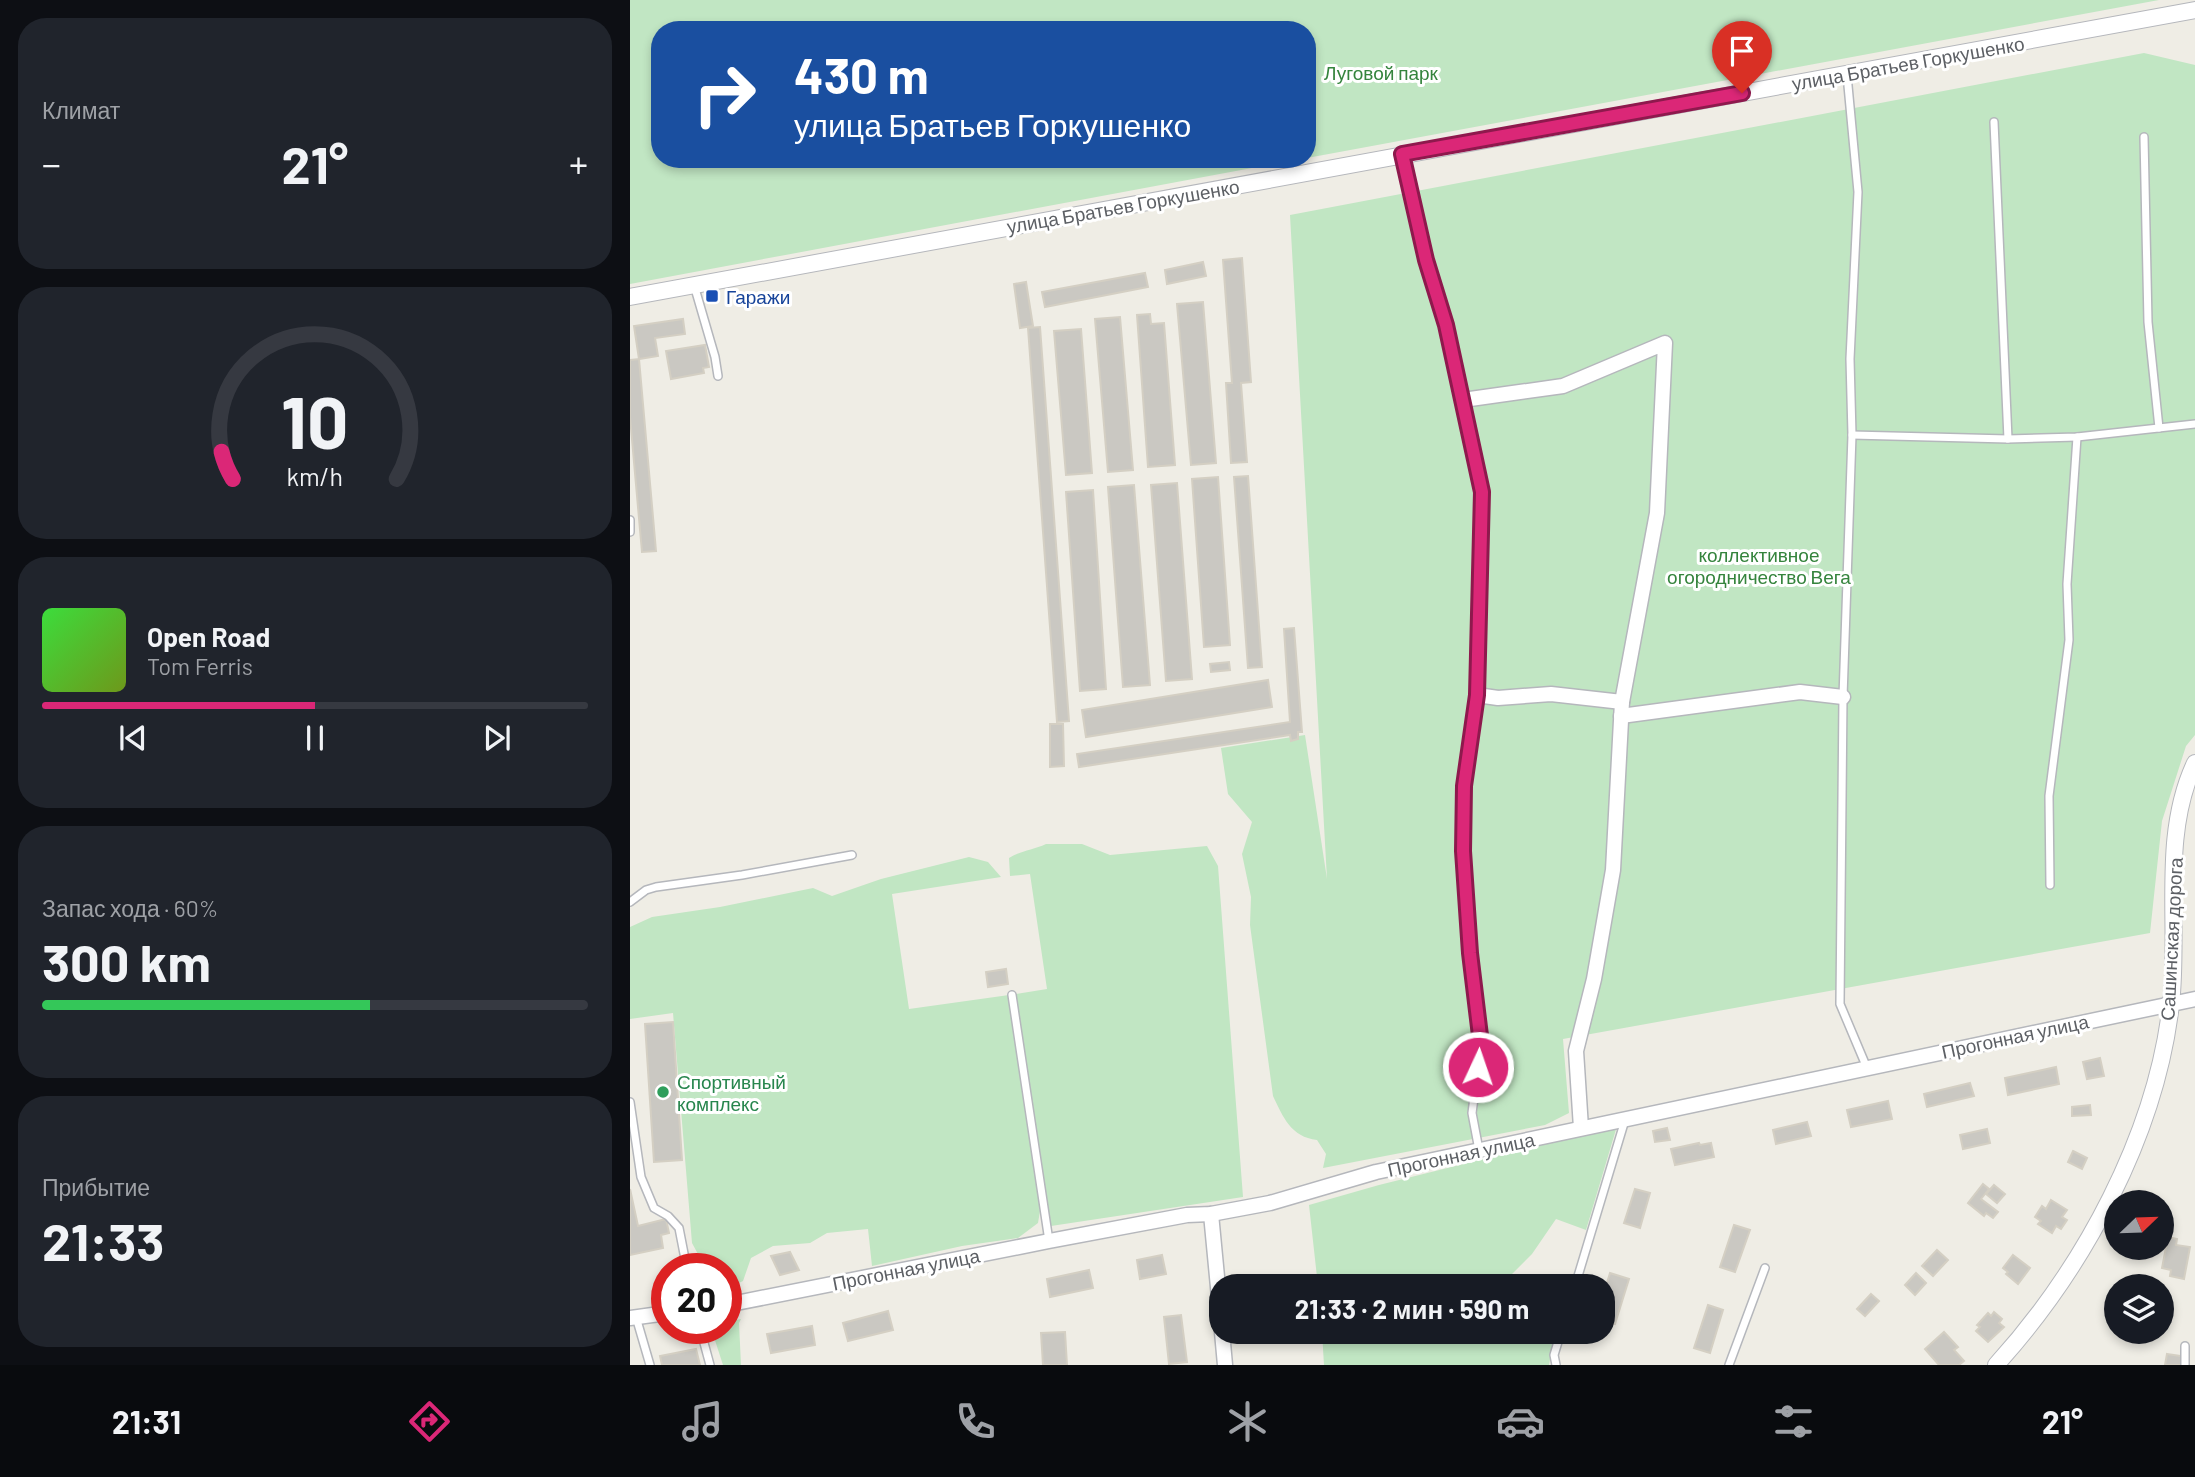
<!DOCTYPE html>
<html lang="ru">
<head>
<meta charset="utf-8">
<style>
  :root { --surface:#171b24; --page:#20242c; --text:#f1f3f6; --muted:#9ea1a6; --line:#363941; --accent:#db2777 }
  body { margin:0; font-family:Barlow,sans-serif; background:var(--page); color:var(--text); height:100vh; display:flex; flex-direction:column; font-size:26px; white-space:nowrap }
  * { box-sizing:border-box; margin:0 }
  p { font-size:23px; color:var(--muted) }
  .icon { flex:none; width:38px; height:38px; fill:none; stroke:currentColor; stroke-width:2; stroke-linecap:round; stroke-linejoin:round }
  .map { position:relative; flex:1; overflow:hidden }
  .details { display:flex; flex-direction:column; gap:18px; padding:18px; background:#0d0f14; width:630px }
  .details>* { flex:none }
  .guide { position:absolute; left:21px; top:21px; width:665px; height:147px; border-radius:28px; box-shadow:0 4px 10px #0003; background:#1a4fa0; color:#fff; overflow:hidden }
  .needle { width:46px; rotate:67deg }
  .buttons { position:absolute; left:1474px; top:1190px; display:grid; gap:14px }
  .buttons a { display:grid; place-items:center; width:70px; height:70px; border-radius:50%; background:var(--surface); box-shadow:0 4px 10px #0003; font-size:35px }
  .speed { position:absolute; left:21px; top:1253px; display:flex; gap:14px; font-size:35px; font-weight:700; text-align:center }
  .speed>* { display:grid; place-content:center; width:91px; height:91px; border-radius:50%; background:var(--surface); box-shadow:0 4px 10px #0003; line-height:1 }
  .speed .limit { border:10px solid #d22; background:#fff; color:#111 }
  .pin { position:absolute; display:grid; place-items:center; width:60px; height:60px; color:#fff; margin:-72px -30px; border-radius:50% 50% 50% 0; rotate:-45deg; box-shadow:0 0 7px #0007 }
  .pin .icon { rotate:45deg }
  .me { position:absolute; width:77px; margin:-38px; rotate:3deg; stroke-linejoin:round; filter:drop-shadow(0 0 5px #0008) }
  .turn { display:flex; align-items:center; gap:24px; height:147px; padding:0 28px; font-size:32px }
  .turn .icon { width:91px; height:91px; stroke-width:2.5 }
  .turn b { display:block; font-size:49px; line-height:60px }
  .big { font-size:52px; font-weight:700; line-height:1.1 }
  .details .card { flex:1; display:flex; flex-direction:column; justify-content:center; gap:10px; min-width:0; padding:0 24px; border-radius:28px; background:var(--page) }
  .details .dial { align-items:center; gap:0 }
  .dial svg { height:182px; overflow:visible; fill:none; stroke:var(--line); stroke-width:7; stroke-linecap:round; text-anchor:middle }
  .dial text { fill:var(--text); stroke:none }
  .song { display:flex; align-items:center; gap:21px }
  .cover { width:84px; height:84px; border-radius:10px; background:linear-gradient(135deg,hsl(120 70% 55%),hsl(80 70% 35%)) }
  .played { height:7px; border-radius:4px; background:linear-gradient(90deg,var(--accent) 50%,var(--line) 50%) }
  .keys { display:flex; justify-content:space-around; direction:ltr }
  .heat { display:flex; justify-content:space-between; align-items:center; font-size:38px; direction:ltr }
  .charge { height:10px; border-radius:5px; background:linear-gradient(90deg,#34c759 60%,var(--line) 0) }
  .trip { position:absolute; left:579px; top:1274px; width:406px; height:70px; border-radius:28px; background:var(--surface); box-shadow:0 4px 10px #0003; font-weight:700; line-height:70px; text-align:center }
  .tabs { display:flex; height:112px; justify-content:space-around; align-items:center; background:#090b0e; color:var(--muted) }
  .tabs .icon { width:49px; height:49px }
  .tabs .selected { color:var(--accent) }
  .tabs b { font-size:32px; color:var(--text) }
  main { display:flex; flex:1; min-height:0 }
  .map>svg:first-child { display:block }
  .green { fill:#c1e6c3 }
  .building { fill:#cac8c2; stroke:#d4cfc3; stroke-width:2 }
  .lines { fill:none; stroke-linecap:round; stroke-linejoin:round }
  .service-casing { stroke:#b5b7bc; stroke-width:10 }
  .minor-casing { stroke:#b5b7bc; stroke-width:17 }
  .tertiary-casing { stroke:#b5b7bc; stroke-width:18 }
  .service { stroke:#fff; stroke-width:7 }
  .minor { stroke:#fff; stroke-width:14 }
  .tertiary { stroke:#fff; stroke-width:16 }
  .route-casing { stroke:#8e194d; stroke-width:18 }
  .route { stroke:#db2777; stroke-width:12 }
  .transit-dot { fill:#1a4fb4; stroke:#fff; stroke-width:2.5 }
  .leisure-dot { fill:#2e9e5b; stroke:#fff; stroke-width:2.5 }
  .labels { text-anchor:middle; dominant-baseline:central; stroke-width:6; stroke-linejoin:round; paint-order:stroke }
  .street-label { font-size:19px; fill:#5d6065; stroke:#fff }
  .park-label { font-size:19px; fill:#35843d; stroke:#fff }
  .transit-label { font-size:19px; fill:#164399; stroke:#fff; text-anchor:start }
  .leisure-label { font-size:19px; fill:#27864d; stroke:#fff; text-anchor:start }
</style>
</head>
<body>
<main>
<section class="details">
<div class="card"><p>Климат</p>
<div class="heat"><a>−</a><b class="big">21°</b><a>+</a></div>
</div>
<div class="card dial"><svg viewBox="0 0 100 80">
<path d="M14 69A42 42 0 1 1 86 69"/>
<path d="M14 69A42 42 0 0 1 9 57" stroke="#db2777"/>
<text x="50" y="56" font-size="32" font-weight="700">10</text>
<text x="50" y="72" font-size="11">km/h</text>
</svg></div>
<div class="card">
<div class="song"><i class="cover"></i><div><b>Open Road</b><p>Tom Ferris</p></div></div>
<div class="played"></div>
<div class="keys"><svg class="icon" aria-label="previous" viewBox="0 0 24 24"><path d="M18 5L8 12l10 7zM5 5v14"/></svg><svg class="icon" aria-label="pause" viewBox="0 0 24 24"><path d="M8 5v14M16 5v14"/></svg><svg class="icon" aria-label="next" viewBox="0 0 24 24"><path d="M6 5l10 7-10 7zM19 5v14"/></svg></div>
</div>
<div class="card"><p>Запас хода · 60%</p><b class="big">300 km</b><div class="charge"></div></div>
<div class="card"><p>Прибытие</p><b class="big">21:33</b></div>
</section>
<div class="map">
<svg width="1565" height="1365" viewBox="0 0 1565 1365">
  <rect width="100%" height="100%" fill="#efede5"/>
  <g class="green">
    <polygon points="0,0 1529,0 677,158 677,30 30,30 30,159 670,159 0,284"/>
    <path d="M1514,53L1565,65V735L1556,746L1532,821L1520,933L933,1039L939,1113L915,1125L693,1168L696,1154L687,1140C661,1137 653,1117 643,1096L620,925L621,897L612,854L622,822L598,794L591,748L675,735L697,879L660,215Z"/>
    <path d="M416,844H452L480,855L577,846L588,866L613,1197L421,1226L386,994L417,989L400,874L380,876L379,858C390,851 403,850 416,844Z"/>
    <polygon points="339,857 358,862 371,877 262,894 279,1009 379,995 410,1211 408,1223 388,1238 332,1246 242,1266 238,1229 197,1233 180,1243 143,1246 121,1258 113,1281 96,1289 96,1269 76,1269 62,1243 43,1013 0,1019 0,927 22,917 90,907 183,888 202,896 251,879"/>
    <polygon points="987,1126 956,1230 926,1219 902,1254 880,1276 878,1286 688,1286 679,1205 749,1185"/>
    <polygon points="111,1319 109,1323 111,1365 93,1365 81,1328 96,1328 96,1322"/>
    <polygon points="692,1332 925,1332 919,1365 694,1365"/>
  </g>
  <g class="building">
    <polygon points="612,258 621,382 611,383 617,462 601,463 596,383 602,383 593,260"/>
    <polygon points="573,262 576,276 537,284 535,270"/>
    <polygon points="515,273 518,287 415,307 412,292"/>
    <polygon points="396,282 403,326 390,328 384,284"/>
    <polygon points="573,302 586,463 561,465 547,304"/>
    <polygon points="520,314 521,324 534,323 545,465 518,467 507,315"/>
    <polygon points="490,317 503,470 478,472 465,319"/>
    <polygon points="53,319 55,334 25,338 28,356 9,359 4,326"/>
    <polygon points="410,327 439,721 427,722 398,328"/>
    <polygon points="451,329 462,473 436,475 424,331"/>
    <polygon points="75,345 79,367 73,368 74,373 41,379 36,351"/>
    <polygon points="9,359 26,551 12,552 0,417 0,360"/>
    <polygon points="618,476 632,667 618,668 604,477"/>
    <polygon points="588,477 600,645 574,647 562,479"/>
    <polygon points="547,483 562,679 536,681 521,485"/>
    <polygon points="504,485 520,685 493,687 478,487"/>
    <polygon points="463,490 476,689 450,691 436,492"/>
    <polygon points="664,628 672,732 668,732 668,739 661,741 660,735 449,767 447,754 660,722 654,629"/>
    <polygon points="599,662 600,670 581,672 580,664"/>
    <polygon points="638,680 642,707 456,737 452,710"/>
    <polygon points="420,724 433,724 434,766 420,767"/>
    <polygon points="376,969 378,984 358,987 356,972"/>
    <polygon points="43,1022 52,1160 24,1162 15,1024"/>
    <polygon points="1470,1058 1474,1076 1457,1079 1453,1062"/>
    <polygon points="1426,1067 1429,1084 1378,1095 1375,1078"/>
    <polygon points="1340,1083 1344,1096 1297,1107 1294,1094"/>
    <polygon points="1258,1101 1262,1119 1221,1127 1217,1110"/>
    <polygon points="1460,1105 1461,1115 1442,1116 1442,1107"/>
    <polygon points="1177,1122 1181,1136 1146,1144 1143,1130"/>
    <polygon points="1037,1128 1040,1140 1025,1142 1023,1131"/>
    <polygon points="1357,1129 1360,1143 1333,1149 1330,1135"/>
    <polygon points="1069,1143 1070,1145 1081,1143 1084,1157 1045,1165 1041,1149"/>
    <polygon points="1443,1151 1457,1158 1452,1169 1438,1162"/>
    <polygon points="1353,1184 1359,1189 1351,1199 1368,1212 1363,1218 1356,1213 1354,1216 1338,1203"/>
    <polygon points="1364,1185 1375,1194 1367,1203 1356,1194"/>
    <polygon points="0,1189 8,1226 36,1219 39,1233 31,1235 33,1248 0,1255"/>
    <polygon points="1005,1189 1020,1193 1010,1228 994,1223"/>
    <polygon points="1421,1200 1437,1210 1432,1217 1437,1220 1431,1229 1426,1226 1422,1233 1408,1224 1411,1221 1405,1217 1412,1206 1416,1209"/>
    <polygon points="1104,1225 1120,1230 1105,1272 1090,1267"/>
    <polygon points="1538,1237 1547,1239 1546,1245 1560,1247 1554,1279 1540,1276 1541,1270 1532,1268"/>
    <polygon points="1307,1250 1318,1260 1303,1276 1292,1266"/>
    <polygon points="160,1252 169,1270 150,1275 141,1256"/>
    <polygon points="532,1255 536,1274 510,1279 507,1260"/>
    <polygon points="1383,1255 1400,1268 1388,1284 1376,1274 1378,1272 1373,1268"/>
    <polygon points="459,1270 463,1288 420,1297 417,1279"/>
    <polygon points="980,1273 999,1279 985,1324 973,1321 973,1296"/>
    <polygon points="1286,1273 1296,1283 1285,1295 1275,1285"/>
    <polygon points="1241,1294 1249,1301 1235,1316 1227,1309"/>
    <polygon points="1078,1305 1093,1310 1080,1353 1064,1348"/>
    <polygon points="258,1311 263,1330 218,1341 213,1323"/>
    <polygon points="1364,1312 1372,1319 1369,1323 1374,1327 1358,1342 1346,1331 1350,1327 1347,1325 1358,1313 1361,1316"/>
    <polygon points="551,1315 557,1362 539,1364 534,1317"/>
    <polygon points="182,1326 185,1345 141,1353 137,1334"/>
    <polygon points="435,1332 437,1365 413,1365 411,1333"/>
    <polygon points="1314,1332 1328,1347 1324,1350 1334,1361 1329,1365 1309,1365 1295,1349"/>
    <polygon points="66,1349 70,1365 32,1365 30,1356"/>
    <polygon points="1537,1354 1558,1357 1557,1365 1535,1365"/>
  </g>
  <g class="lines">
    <g class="service-casing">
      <g id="service">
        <polyline points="1217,75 1228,192 1220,359 1222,435 1213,697 1210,1004 1237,1068"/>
        <polyline points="1364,122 1378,439"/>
        <polyline points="1514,137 1518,322 1529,428"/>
        <polyline points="772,155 796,260 816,325 852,492 847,695 834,786 833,873 851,1044 842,1113 849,1150"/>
        <polyline points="64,285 85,357 88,376"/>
        <polyline points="1222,435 1378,439 1447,437 1565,424"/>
        <polyline points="0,520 0,532"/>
        <polyline points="1420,885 1419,796 1439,640 1437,584 1447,437"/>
        <polyline points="0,902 16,890 26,887 112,875 222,855"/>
        <polyline points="382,995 419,1241"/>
        <polyline points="0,1102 11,1177 24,1208 38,1216 49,1228 57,1269"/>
        <polyline points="945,1286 995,1120"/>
        <polyline points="6,1317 20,1365"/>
        <polyline points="70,1328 80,1365"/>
        <polyline points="926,1365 924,1355 931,1332"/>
        <polyline points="1099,1365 1135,1268"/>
        <polyline points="1555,1365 1555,1346"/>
      </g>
    </g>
    <g class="minor-casing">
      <g id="minor">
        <polyline points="833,400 933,386 1035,343 1027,513 992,702 983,870 964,979 946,1051 951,1128"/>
        <polyline points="847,695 868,698 921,694 992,702"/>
        <polyline points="991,716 1170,692 1213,697"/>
        <polyline points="581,1214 592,1329"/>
        <polyline points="96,1305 419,1241 557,1215 581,1214 640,1203 746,1172 1565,999"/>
        <polyline points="0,1318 37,1313"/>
        <polyline points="592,1332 595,1365"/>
      </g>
    </g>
    <g class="tertiary-casing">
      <g id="tertiary">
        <polyline points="0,297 1565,10"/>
        <path d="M1366,1365C1454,1268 1526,1135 1541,1004C1550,925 1530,837 1565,763"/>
      </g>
    </g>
    <use href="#service" class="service"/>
    <use href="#minor" class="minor"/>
    <use href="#tertiary" class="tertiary"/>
  </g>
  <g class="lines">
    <g class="route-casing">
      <polyline id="route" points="848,1067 851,1044 840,953 833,851 834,786 847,695 852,492 816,325 796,260 772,154 1112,93"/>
    </g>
    <use href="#route" class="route"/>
  </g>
  <rect class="transit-dot" x="75" y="289" width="14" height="14" rx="3.5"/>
  <circle class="leisure-dot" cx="33" cy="1092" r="7"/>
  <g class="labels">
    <g class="street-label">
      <text transform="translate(1278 63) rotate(-10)">улица Братьев Горкушенко</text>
      <text transform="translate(493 206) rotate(-10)">улица Братьев Горкушенко</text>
      <text transform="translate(1541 939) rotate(-87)">Сашинская дорога</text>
      <text transform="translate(1385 1036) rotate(-12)">Прогонная улица</text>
      <text transform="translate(831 1154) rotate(-12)">Прогонная улица</text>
      <text transform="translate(276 1269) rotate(-11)">Прогонная улица</text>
    </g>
    <g class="park-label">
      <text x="751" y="72">Луговой парк</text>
      <text x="1129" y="554">коллективное<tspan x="1129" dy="22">огородничество Вега</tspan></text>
    </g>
    <g class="transit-label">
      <text x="96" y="296">Гаражи</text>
    </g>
    <g class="leisure-label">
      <text x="47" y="1081">Спортивный<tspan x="47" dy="22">комплекс</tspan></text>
    </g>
  </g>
</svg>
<div class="buttons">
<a><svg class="needle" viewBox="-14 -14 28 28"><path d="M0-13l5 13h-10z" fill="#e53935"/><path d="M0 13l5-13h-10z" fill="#9ea1a6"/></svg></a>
<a><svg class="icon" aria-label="layers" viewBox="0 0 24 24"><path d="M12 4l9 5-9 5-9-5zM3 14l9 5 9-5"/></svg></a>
</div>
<div class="speed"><div class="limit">20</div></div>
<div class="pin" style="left:1112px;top:93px;background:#d93025"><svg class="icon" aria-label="arrive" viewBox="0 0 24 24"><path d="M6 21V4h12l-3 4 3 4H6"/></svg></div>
<svg class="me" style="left:848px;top:1067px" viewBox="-20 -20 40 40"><circle r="17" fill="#db2777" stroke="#fff" stroke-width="3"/><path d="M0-11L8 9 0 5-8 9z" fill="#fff"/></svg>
<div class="trip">21:33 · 2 мин · 590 m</div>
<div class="guide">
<div class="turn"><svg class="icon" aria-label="right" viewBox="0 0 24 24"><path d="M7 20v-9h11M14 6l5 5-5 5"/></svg><div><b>430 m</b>улица Братьев Горкушенко</div></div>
</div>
</div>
</main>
<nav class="tabs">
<b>21:31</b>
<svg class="icon selected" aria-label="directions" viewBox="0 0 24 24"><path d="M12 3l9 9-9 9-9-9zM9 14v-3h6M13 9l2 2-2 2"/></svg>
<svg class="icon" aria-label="music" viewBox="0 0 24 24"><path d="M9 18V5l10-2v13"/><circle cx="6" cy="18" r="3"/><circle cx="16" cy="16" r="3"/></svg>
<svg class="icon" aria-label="phone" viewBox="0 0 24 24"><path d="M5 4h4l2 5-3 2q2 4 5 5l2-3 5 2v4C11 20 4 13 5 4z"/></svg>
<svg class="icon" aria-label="climate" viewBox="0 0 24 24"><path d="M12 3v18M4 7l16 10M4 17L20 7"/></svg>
<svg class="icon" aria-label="car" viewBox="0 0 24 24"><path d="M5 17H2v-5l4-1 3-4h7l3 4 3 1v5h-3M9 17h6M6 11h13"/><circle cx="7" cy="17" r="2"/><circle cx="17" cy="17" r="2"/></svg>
<svg class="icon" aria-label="filters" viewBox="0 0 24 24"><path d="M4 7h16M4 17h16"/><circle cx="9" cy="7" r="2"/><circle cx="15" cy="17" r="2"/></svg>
<b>21°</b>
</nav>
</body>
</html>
